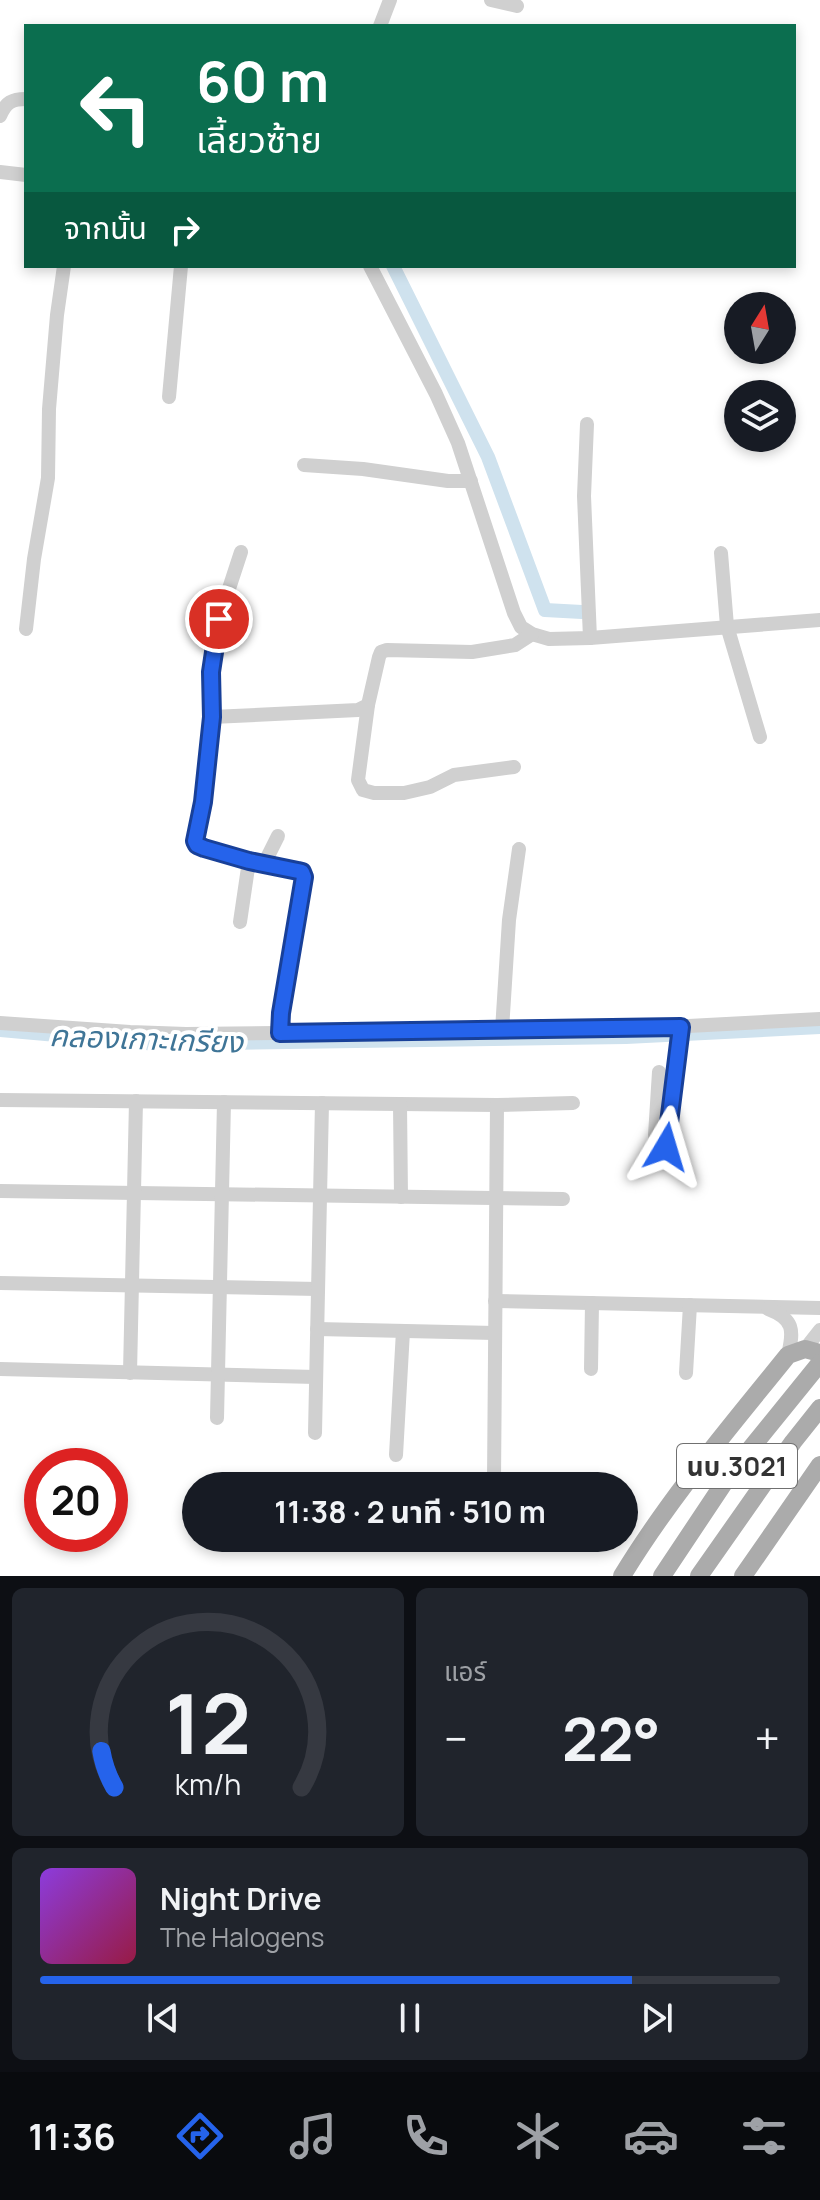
<!DOCTYPE html>
<html lang="th">
<head>
<meta charset="utf-8">
<style>
  :root { --surface:#171b24; --page:#20242c; --text:#f1f3f6; --muted:#9ea1a6; --line:#363941; --accent:#2563eb }
  body { margin:0; font-family:Manrope,"Noto Sans Thai",sans-serif; background:var(--page); color:var(--text); height:100vh; display:flex; flex-direction:column; font-size:30px; white-space:nowrap }
  * { box-sizing:border-box; margin:0 }
  p { font-size:26px; color:var(--muted) }
  .icon { flex:none; width:44px; height:44px; fill:none; stroke:currentColor; stroke-width:2; stroke-linecap:round; stroke-linejoin:round }
  .map { position:relative; height:1576px; overflow:hidden }
  .drawer { display:flex; flex-direction:column; gap:12px; padding:12px; background:#0d0f14; flex:1 }
  .drawer>* { flex:none }
  .top-card { position:absolute; left:24px; top:24px; width:772px; height:244px; border-radius:0px; box-shadow:0 4px 12px #0003; background:#0b6e4f; color:#fff; overflow:hidden }
  .needle { width:52px; rotate:11deg }
  .tools { position:absolute; left:724px; top:292px; display:grid; gap:16px }
  .tools a { display:grid; place-items:center; width:72px; height:72px; border-radius:50%; background:var(--surface); box-shadow:0 4px 12px #0003; font-size:40px }
  .speed { position:absolute; left:24px; top:1448px; display:flex; gap:16px; font-size:40px; font-weight:700; text-align:center }
  .speed>* { display:grid; place-content:center; width:104px; height:104px; border-radius:50%; background:var(--surface); box-shadow:0 4px 12px #0003; line-height:1 }
  .speed .limit { border:12px solid #d22; background:#fff; color:#111 }
  .pin { position:absolute; display:grid; place-items:center; width:68px; height:68px; color:#fff; margin:-34px; border:4px solid #fff; border-radius:50%; box-shadow:0 2px 8px #0007 }
  .me { position:absolute; width:88px; margin:-44px; rotate:7deg; stroke-linejoin:round; filter:drop-shadow(0 0 6px #0008) }
  .turn { display:flex; align-items:center; gap:28px; height:168px; padding:0 40px; font-size:36px }
  .turn .icon { width:104px; height:104px; stroke-width:2.5 }
  .turn b { display:block; font-size:56px; line-height:68px }
  .then { display:flex; align-items:center; height:76px; padding:0 40px; background:#0003; gap:16px; font-size:30px }
  .big { font-size:60px; font-weight:700; line-height:1.1 }
  .drawer .tile { flex:1; display:flex; flex-direction:column; justify-content:center; gap:12px; min-width:0; padding:0 28px; border-radius:12px; background:var(--page) }
  .drawer .dial { align-items:center; gap:0 }
  .dial svg { height:208px; overflow:visible; fill:none; stroke:var(--line); stroke-width:7; stroke-linecap:round; text-anchor:middle }
  .dial text { fill:var(--text); stroke:none }
  .song { display:flex; align-items:center; gap:24px }
  .cover { width:96px; height:96px; border-radius:12px; background:linear-gradient(135deg,hsl(270 70% 55%),hsl(340 70% 35%)) }
  .played { height:8px; border-radius:4px; background:linear-gradient(90deg,var(--accent) 80%,var(--line) 80%) }
  .keys { display:flex; justify-content:space-around; direction:ltr }
  .heat { display:flex; justify-content:space-between; align-items:center; font-size:44px; direction:ltr }
  .drawer .tiles { flex:1; display:grid; gap:12px; grid-template-columns:1fr 1fr }
  .tile:last-child { grid-column:span 2 }
  .trip { position:absolute; left:182px; top:1472px; width:456px; height:80px; border-radius:40px; background:var(--surface); box-shadow:0 4px 12px #0003; font-weight:700; line-height:80px; text-align:center }
  .tab-bar { display:flex; height:128px; justify-content:space-around; align-items:center; background:#090b0e; color:var(--muted) }
  .tab-bar .icon { width:56px; height:56px }
  .tab-bar .selected { color:var(--accent) }
  .tab-bar b { font-size:36px; color:var(--text) }
  .map>svg:first-child { display:block }
  .lines { fill:none; stroke-linecap:round; stroke-linejoin:round }
  .canal { stroke:#cfe2ee; stroke-width:14 }
  .minor { stroke:#d0d0d0; stroke-width:14 }
  .major { stroke:#ababab; stroke-width:18 }
  .route-casing { stroke:#184099; stroke-width:20 }
  .route { stroke:#2563eb; stroke-width:14 }
  .labels { text-anchor:middle; dominant-baseline:central; stroke-width:8; stroke-linejoin:round; paint-order:stroke }
  .shield { fill:#fff; stroke:#707070; stroke-width:2 }
  .shield-label { font-size:26px; font-weight:bold; fill:#333 }
  .water-label { font-size:30px; font-style:italic; fill:#3f7597; stroke:#fff }
</style>
</head>
<body>
<div class="map">
<svg width="820" height="1576" viewBox="0 0 820 1576">
  <rect width="100%" height="100%" fill="#fff"/>
  <g class="lines">
    <g class="canal">
      <polyline points="393,266 488,457 545,610 582,612"/>
      <polyline points="0,1030 157,1044 626,1037 820,1027"/>
    </g>
    <g class="minor">
      <polyline points="491,0 517,6"/>
      <polyline points="380,26 390,0"/>
      <path d="M0,116C6,102 12,99 26,99"/>
      <polyline points="0,172 26,175"/>
      <polyline points="370,266 436,394 458,443 514,613 521,627 532,634 549,639 590,638 820,620"/>
      <polyline points="169,397 181,266"/>
      <polyline points="587,424 584,496 590,638"/>
      <polyline points="304,465 363,469 448,481 471,481"/>
      <polyline points="241,552 219,619 211,672 212,717 203,802 195,841 197,845 204,848 249,861 298,871 302,872 304,877 281,1013 280,1033"/>
      <polyline points="721,553 727,626 760,737"/>
      <polyline points="26,629 34,559 48,478 49,409 57,315 64,266"/>
      <polyline points="368,705 358,780 363,790 374,793 404,793 430,787 454,775 514,767"/>
      <polyline points="212,717 358,710 368,705 379,657 381,652 387,650 472,652 515,645 532,634"/>
      <polyline points="264,864 278,836"/>
      <polyline points="240,922 249,861"/>
      <polyline points="0,1023 130,1032 186,1034 632,1029 820,1019"/>
      <polyline points="502,1030 509,920 519,849"/>
      <polyline points="0,1100 497,1105 573,1103"/>
      <polyline points="400,1104 401,1197"/>
      <polyline points="655,1135 659,1072"/>
      <polyline points="666,1147 681,1027"/>
      <polyline points="0,1191 563,1199"/>
      <polyline points="0,1283 318,1289"/>
      <polyline points="495,1301 820,1308"/>
      <path d="M768,1309C794,1319 794,1330 788,1355"/>
      <polyline points="317,1329 495,1333"/>
      <polyline points="805,1349 820,1330"/>
      <polyline points="0,1369 316,1377"/>
      <polyline points="591,1369 592,1303"/>
      <polyline points="130,1373 136,1101"/>
      <polyline points="686,1373 690,1305"/>
      <polyline points="217,1418 224,1102"/>
      <polyline points="315,1433 322,1103"/>
      <polyline points="396,1455 403,1331"/>
      <polyline points="494,1481 497,1105"/>
    </g>
    <g class="major">
      <path d="M622,1576C670,1497 730,1427 788,1355L805,1349L820,1353"/>
      <polyline points="662,1576 730,1474 820,1363"/>
      <polyline points="699,1576 793,1442 820,1408"/>
      <polyline points="743,1576 820,1465"/>
    </g>
  </g>
  <g class="lines">
    <g class="route-casing">
      <polyline id="route" points="219,619 211,672 212,717 203,802 195,841 197,845 204,848 249,861 298,871 302,872 304,877 281,1013 280,1033 681,1027 666,1147"/>
    </g>
    <use href="#route" class="route"/>
  </g>
  <g class="labels">
    <rect class="shield" x="677" y="1444" width="120" height="44" rx="6"/>
    <g class="shield-label">
      <text x="737" y="1466">นบ.3021</text>
    </g>
    <g class="water-label">
      <text transform="translate(146 1038) rotate(2)">คลองเกาะเกรียง</text>
    </g>
  </g>
</svg>
<div class="tools">
<a><svg class="needle" viewBox="-14 -14 28 28"><path d="M0-13l5 13h-10z" fill="#e53935"/><path d="M0 13l5-13h-10z" fill="#9ea1a6"/></svg></a>
<a><svg class="icon" aria-label="layers" viewBox="0 0 24 24"><path d="M12 4l9 5-9 5-9-5zM3 14l9 5 9-5"/></svg></a>
</div>
<div class="speed"><div class="limit">20</div></div>
<div class="pin" style="left:219px;top:619px;background:#d93025"><svg class="icon" aria-label="arrive" viewBox="0 0 24 24"><path d="M6 21V4h12l-3 4 3 4H6"/></svg></div>
<svg class="me" style="left:666px;top:1147px" viewBox="-20 -20 40 40"><path d="M0-17L14 15 0 8-14 15z" fill="#2563eb" stroke="#fff" stroke-width="4"/></svg>
<div class="trip">11:38 · 2 นาที · 510 m</div>
<div class="top-card">
<div class="turn"><svg class="icon" aria-label="left" viewBox="0 0 24 24"><path d="M17 20v-9H6M10 6l-5 5 5 5"/></svg><div><b>60 m</b>เลี้ยวซ้าย</div></div>
<div class="then">จากนั้น<svg class="icon" aria-label="right" viewBox="0 0 24 24"><path d="M7 20v-9h11M14 6l5 5-5 5"/></svg></div>
</div>
</div>
<section class="drawer">
<div class="tiles">
<div class="tile dial"><svg viewBox="0 0 100 80">
<path d="M14 69A42 42 0 1 1 86 69"/>
<path d="M14 69A42 42 0 0 1 9 55" stroke="#2563eb"/>
<text x="50" y="56" font-size="32" font-weight="700">12</text>
<text x="50" y="72" font-size="11">km/h</text>
</svg></div>
<div class="tile"><p>แอร์</p>
<div class="heat"><a>−</a><b class="big">22°</b><a>+</a></div>
</div>
<div class="tile">
<div class="song"><i class="cover"></i><div><b>Night Drive</b><p>The Halogens</p></div></div>
<div class="played"></div>
<div class="keys"><svg class="icon" aria-label="previous" viewBox="0 0 24 24"><path d="M18 5L8 12l10 7zM5 5v14"/></svg><svg class="icon" aria-label="pause" viewBox="0 0 24 24"><path d="M8 5v14M16 5v14"/></svg><svg class="icon" aria-label="next" viewBox="0 0 24 24"><path d="M6 5l10 7-10 7zM19 5v14"/></svg></div>
</div>
</div>
</section>
<nav class="tab-bar">
<b>11:36</b>
<svg class="icon selected" aria-label="directions" viewBox="0 0 24 24"><path d="M12 3l9 9-9 9-9-9zM9 14v-3h6M13 9l2 2-2 2"/></svg>
<svg class="icon" aria-label="music" viewBox="0 0 24 24"><path d="M9 18V5l10-2v13"/><circle cx="6" cy="18" r="3"/><circle cx="16" cy="16" r="3"/></svg>
<svg class="icon" aria-label="phone" viewBox="0 0 24 24"><path d="M5 4h4l2 5-3 2q2 4 5 5l2-3 5 2v4C11 20 4 13 5 4z"/></svg>
<svg class="icon" aria-label="climate" viewBox="0 0 24 24"><path d="M12 3v18M4 7l16 10M4 17L20 7"/></svg>
<svg class="icon" aria-label="car" viewBox="0 0 24 24"><path d="M5 17H2v-5l4-1 3-4h7l3 4 3 1v5h-3M9 17h6M6 11h13"/><circle cx="7" cy="17" r="2"/><circle cx="17" cy="17" r="2"/></svg>
<svg class="icon" aria-label="filters" viewBox="0 0 24 24"><path d="M4 7h16M4 17h16"/><circle cx="9" cy="7" r="2"/><circle cx="15" cy="17" r="2"/></svg>
</nav>
</body>
</html>
